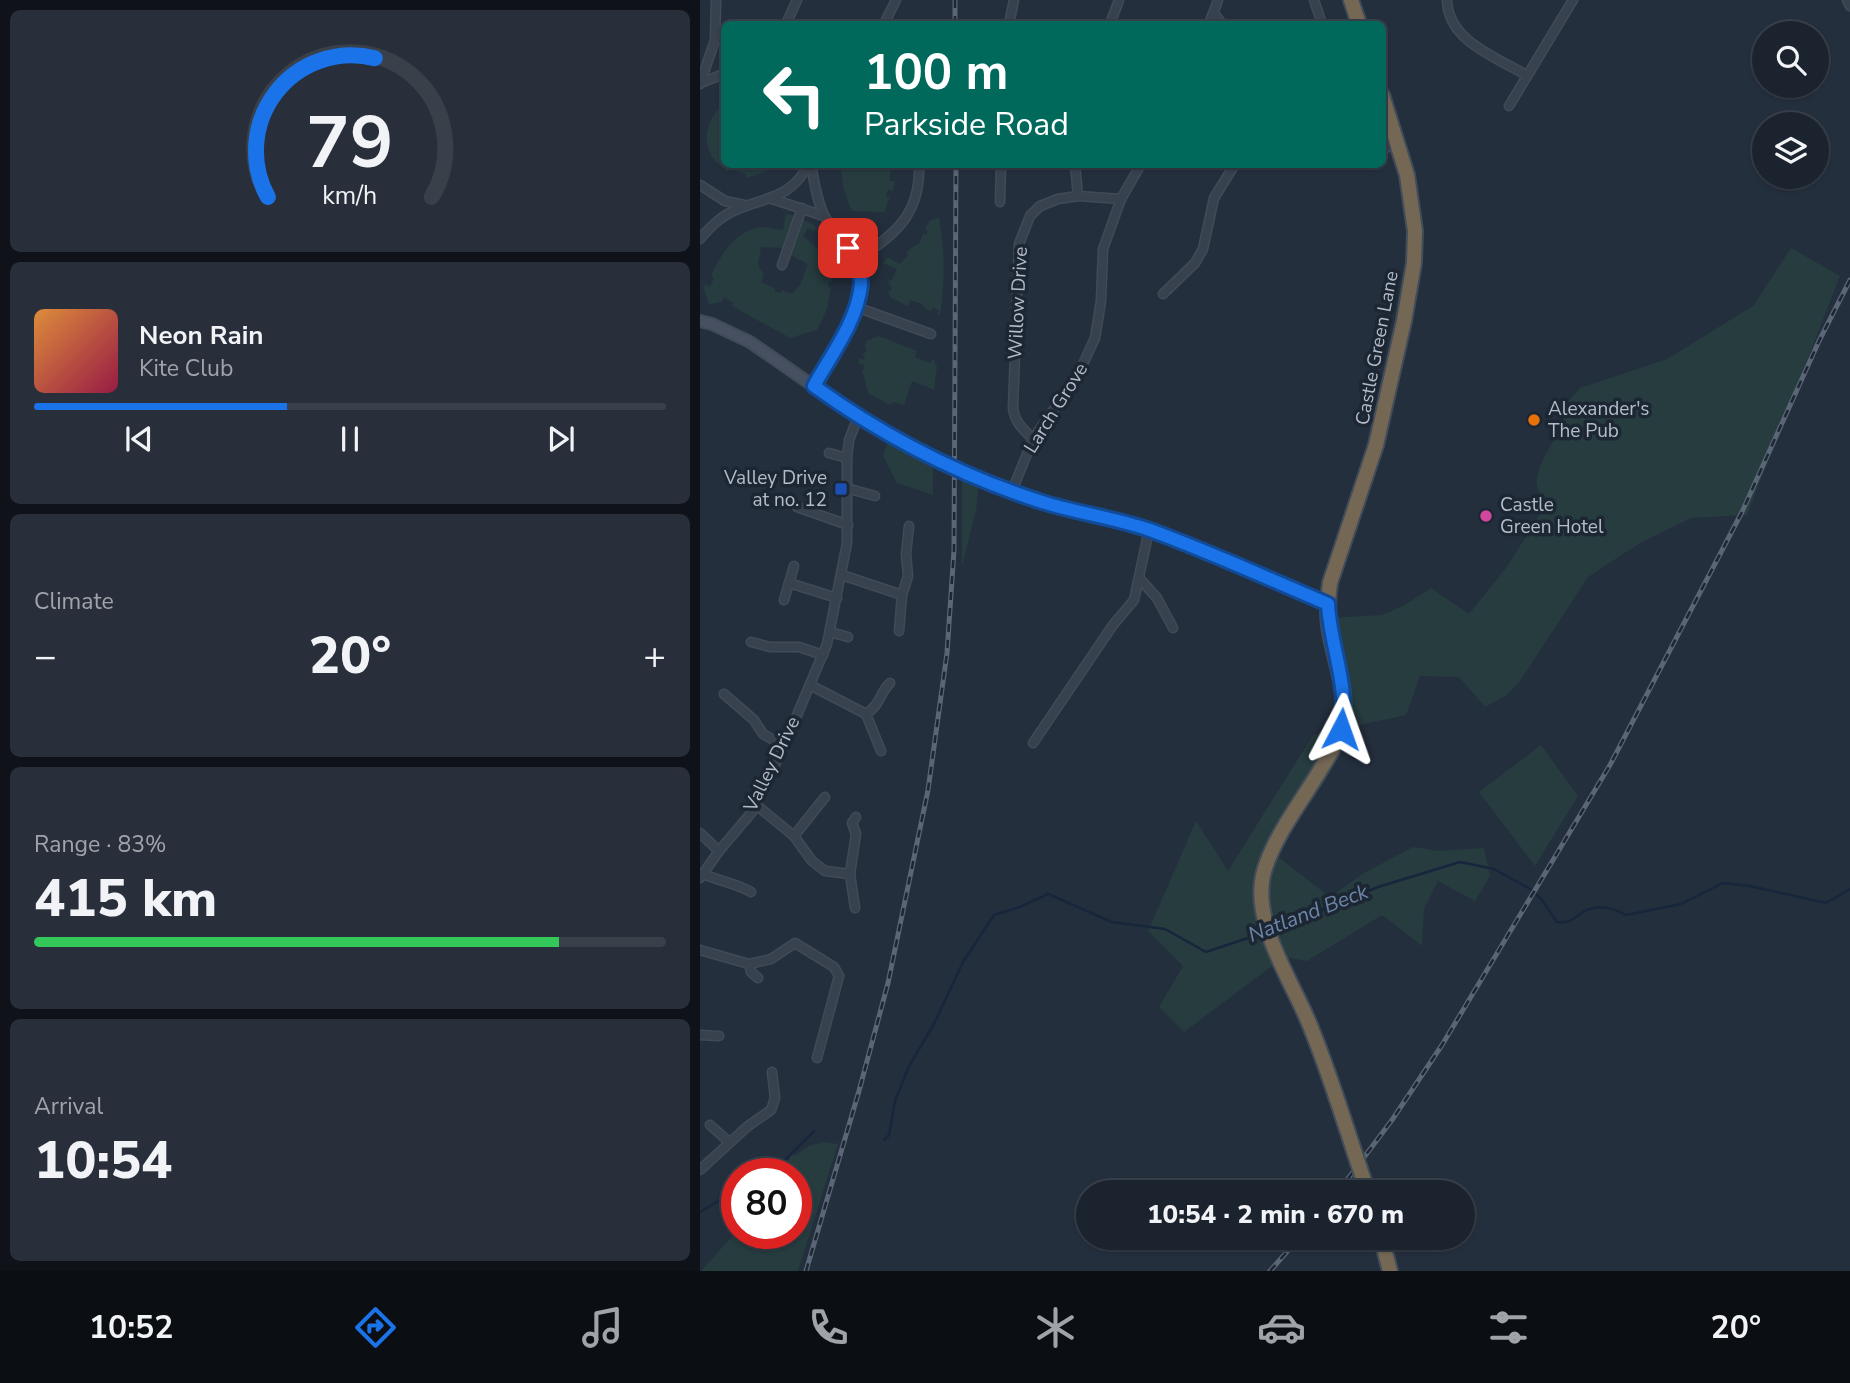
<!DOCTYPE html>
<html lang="en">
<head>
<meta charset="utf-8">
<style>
  :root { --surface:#1b232e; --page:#282f3a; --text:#f1f3f6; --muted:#a0a4aa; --line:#39404a; --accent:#1a73e8 }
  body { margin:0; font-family:"Nunito Sans",sans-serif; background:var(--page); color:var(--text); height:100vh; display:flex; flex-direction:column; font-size:26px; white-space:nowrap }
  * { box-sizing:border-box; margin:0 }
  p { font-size:23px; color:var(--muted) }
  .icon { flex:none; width:38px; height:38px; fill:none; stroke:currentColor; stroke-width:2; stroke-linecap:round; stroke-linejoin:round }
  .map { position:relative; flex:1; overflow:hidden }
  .panel { display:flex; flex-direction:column; gap:10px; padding:10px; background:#0f1319; width:700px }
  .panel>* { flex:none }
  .guide { position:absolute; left:21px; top:21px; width:665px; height:147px; border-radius:10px; box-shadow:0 2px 5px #0004,0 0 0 2px var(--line); background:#00695c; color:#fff; overflow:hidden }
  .fabs { position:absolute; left:1052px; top:21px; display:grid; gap:14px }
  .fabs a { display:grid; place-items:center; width:77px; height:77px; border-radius:50%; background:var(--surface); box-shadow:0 2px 5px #0004,0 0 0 2px var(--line); font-size:35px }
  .speed { position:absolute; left:21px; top:1158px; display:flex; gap:14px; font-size:35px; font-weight:700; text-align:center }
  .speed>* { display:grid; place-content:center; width:91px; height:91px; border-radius:50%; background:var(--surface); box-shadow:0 2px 5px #0004,0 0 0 2px var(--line); line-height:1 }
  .speed .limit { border:10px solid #d22; background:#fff; color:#111 }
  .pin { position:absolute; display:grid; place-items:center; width:60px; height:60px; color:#fff; margin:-30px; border-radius:14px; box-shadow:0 4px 10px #0006 }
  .me { position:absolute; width:77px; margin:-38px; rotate:4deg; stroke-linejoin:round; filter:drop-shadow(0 0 5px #0008) }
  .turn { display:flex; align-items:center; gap:24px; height:147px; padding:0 28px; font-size:32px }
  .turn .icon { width:91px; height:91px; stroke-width:2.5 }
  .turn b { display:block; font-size:49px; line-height:60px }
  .big { font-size:52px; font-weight:800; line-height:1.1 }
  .panel .tile { flex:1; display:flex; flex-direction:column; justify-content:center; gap:10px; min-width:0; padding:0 24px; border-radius:10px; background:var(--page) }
  .panel .dial { align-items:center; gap:0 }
  .dial svg { height:182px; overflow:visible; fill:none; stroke:var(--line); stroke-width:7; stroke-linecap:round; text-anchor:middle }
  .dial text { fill:var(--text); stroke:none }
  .song { display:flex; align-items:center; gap:21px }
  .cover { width:84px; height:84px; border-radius:10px; background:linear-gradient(135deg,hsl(30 70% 55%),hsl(340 70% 35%)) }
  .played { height:7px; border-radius:4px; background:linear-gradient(90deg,var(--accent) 40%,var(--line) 40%) }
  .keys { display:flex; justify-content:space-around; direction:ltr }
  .heat { display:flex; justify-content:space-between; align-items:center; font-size:38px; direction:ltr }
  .charge { height:10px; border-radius:5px; background:linear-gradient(90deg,#34c759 83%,var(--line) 0) }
  .trip { position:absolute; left:376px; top:1180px; width:399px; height:70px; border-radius:35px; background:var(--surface); box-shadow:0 2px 5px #0004,0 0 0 2px var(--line); font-weight:800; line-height:70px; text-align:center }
  .menu { display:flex; height:112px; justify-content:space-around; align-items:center; background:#0b0e12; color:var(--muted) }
  .menu .icon { width:49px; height:49px }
  .menu .selected { color:var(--accent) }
  .menu b { font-size:32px; color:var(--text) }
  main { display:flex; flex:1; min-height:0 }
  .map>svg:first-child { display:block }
  .green { fill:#263c3f }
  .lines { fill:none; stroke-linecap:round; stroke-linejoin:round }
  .stream { stroke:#17263c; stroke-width:2.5 }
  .street-casing { stroke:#414a57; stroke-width:11 }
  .secondary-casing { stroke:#414a57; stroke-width:14 }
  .highway-casing { stroke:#434c59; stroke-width:18 }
  .street { stroke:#38414e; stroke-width:8 }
  .secondary { stroke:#465061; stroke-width:10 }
  .highway { stroke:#746855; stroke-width:14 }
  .rail-casing { stroke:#5a6575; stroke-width:5 }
  .rail { stroke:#1d2633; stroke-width:2.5; stroke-dasharray:8; stroke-linecap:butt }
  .highway-bridge-casing { stroke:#434c59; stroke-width:18; stroke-linecap:butt }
  .highway-bridge { stroke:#746855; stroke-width:14 }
  .route-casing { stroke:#114b97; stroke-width:18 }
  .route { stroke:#1a73e8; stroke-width:12 }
  .food-dot { fill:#e8710a; stroke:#1d2633; stroke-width:2.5 }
  .transit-dot { fill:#1a4fb4; stroke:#1d2633; stroke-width:2.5 }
  .hotel-dot { fill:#d1479c; stroke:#1d2633; stroke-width:2.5 }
  .labels { text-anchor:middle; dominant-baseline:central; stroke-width:7; stroke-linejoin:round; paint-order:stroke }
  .street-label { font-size:19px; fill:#b4bcc9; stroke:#1d2633 }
  .poi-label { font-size:19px; fill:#b4bcc9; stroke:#1d2633; text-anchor:start }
  .water-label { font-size:21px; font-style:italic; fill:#6d86a8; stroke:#1d2633 }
</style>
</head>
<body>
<main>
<section class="panel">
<div class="tile dial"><svg viewBox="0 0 100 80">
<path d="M14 69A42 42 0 1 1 86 69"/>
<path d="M14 69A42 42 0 0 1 61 8" stroke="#1a73e8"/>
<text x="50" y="56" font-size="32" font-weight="700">79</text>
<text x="50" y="72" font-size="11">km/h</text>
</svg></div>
<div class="tile">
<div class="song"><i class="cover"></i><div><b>Neon Rain</b><p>Kite Club</p></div></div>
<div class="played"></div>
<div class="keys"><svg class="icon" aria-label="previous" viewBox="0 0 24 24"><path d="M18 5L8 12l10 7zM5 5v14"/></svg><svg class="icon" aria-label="pause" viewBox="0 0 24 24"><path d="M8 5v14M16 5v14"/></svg><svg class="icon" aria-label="next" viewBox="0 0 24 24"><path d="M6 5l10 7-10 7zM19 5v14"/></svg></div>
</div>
<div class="tile"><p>Climate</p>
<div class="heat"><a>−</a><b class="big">20°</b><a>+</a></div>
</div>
<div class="tile"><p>Range · 83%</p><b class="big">415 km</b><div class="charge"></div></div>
<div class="tile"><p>Arrival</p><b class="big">10:54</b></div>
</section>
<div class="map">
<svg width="1150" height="1271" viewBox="0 0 1150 1271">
  <rect width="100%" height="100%" fill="#242f3e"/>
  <g class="green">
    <path d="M24,102V164L68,165L66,166L70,170L67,171L47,178L45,173L29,169L28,172C23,167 16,163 12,157C0,136 10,117 24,102Z"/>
    <polygon points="140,165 195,165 195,169 190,170 190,181 195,181 193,191 188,190 186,196 190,198 184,212 152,211 144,191"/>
    <path d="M86,214L96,216L84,248L61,247L58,265L64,274L61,282L75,288L74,291L80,293L82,290L92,294L100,285L108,264L90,255L102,219L117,227L114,231L108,228L103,236C116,246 135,264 132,282H129L128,287L131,288L127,309L117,330L90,338L32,306L33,302L24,298L22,302L9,304L3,287L6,284L10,287L14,278L11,276C20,255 36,230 61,227C67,227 77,230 83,230Z"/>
    <path d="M239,218C245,249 245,284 240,315L237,314L239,310L233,308L231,311L225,309L222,304L210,300L208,306L191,298L188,291L192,289L188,281L192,280L197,269L183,263L187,257L200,264L208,255L206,252L220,242L223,233L226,235L228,231L225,229L230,220Z"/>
    <path d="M1091,248L1140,276L1047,515L991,518L940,543L888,577L820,681L807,695L785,707L759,677L720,676L706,715L641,729L569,850L630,897L664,873L713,847L740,851L784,848L790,876L775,901L738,881L724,909L722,946L682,915L607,961L584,957L484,1032L459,1007L483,966L448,931L496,821L528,871L613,735L641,729L628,618L682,615L703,606L731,588L769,614L806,568L845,506C842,499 838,491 837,484C834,464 862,435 864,414L861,410L880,388L967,359L1053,306Z"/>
    <polygon points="179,336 217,351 215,357 230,363 233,358 237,367 234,390 212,381 204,405 193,402 190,405 168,393 162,370 164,369 163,364 159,364 158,361 160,358 163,360 165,356 161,354 165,353 167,349 165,348 166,341"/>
    <polygon points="188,441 194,448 196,446 226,460 229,458 233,461 233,495 197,483 183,456"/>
    <polygon points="262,474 279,482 276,511 262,566"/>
    <polygon points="841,745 878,796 835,866 779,792"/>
    <polygon points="123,1142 138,1144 98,1271 1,1271 37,1231 37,1234 96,1234 96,1174 79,1174 92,1155 96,1155 109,1146"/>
  </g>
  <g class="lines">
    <g class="stream">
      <path d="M573,930L678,887L760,862L794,869L832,890L842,900L857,922C875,924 874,915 887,910C901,904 915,909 926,915L981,904L1023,883L1050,886L1126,903L1150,889"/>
      <polyline points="184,1140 189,1135 195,1101 209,1066 234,1024 263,962 294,915 320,907 348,894 412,922 465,929 506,952 563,933"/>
      <polyline points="71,1174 114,1131"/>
      <polyline points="0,1212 37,1190"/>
    </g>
    <g class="street-casing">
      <g id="street">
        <polyline points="614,0 622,24"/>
        <path d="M747,0C748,41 796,57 826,75"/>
        <polyline points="1147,0 1150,6"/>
        <polyline points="514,13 522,24"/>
        <polyline points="86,24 97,0"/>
        <polyline points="184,24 196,0"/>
        <polyline points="309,24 314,0"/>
        <polyline points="410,24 419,0"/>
        <polyline points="509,24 518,0"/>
        <polyline points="16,28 24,44"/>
        <polyline points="0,83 24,74"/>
        <polyline points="0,84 15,40 16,0"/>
        <polyline points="809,106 873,0"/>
        <polyline points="682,136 686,148 682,152"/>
        <path d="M111,164C114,181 117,202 125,217C137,238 161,256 161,283C161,315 130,358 115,386"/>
        <polyline points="375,164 378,196"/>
        <polyline points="0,185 25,201 44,205"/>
        <polyline points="72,199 124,216"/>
        <polyline points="300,202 301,164"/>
        <path d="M0,239C11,226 22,215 38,209C69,196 90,199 109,164"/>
        <path d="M155,260C194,236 221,215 219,164"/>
        <polyline points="82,265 102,208"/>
        <polyline points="463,294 495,263 503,249 514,198 535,164"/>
        <polyline points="156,307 231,334"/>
        <path d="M333,439C323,429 315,423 313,408L319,244L330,216L340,206L358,199L378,196L421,199"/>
        <polyline points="129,453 147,458"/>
        <polyline points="146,488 175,496"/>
        <polyline points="312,491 333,439 377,377 395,338 401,301 403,249 421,199 441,164"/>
        <polyline points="97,507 148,525"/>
        <polyline points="142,575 202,595"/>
        <polyline points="439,578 457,598 473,628"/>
        <polyline points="89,583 137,598"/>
        <polyline points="84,600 94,566"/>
        <polyline points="199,631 202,595 208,576 206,554 209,526"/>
        <polyline points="130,632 148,637"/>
        <polyline points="51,642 70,647 99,647 123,655"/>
        <polyline points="110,685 166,714 181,751"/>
        <polyline points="24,694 54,720 63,734 84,746"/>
        <path d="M166,714C181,704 179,694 190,683"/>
        <polyline points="333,743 413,625 434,600 449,530"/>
        <polyline points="55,804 94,836 112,861 125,871 150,874"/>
        <polyline points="0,833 19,851"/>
        <polyline points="94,836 125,797"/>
        <path d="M3,874C19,881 36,883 51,892"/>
        <polyline points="0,878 19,851 52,812 84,746 127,644 147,543 147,458 149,440 158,417"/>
        <polyline points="155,908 150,874 156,834 152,823 156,817"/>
        <polyline points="0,950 49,964 71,959 95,943 134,967 139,976 117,1058"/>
        <polyline points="49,964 51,972 58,978"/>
        <polyline points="0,1035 19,1036"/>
        <polyline points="10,1125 29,1142"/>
        <polyline points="0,1170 48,1126 71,1110 75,1098 72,1072"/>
      </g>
    </g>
    <g class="secondary-casing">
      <polyline id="secondary" points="0,321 12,324 50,342 158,417 188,434 281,479 345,503 449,530 628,604"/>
    </g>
    <g class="highway-casing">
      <g id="highway">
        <polyline points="651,0 659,24"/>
        <path d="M653,1148C640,1108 627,1067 611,1028C593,981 548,920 565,868C576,834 601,802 619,772C628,757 639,741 642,724C649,690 633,658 629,625C627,610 628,597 630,583L676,445L704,321L714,263L715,231L707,175L682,95"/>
        <polyline points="681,1237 690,1271"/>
      </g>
    </g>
    <use href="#street" class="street"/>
    <use href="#secondary" class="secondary"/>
    <use href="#highway" class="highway"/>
    <g class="rail-casing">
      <g id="rail">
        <polyline points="255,0 255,24"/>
        <polyline points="638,1192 692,1120 742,1045 910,765 1042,512 1119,341 1150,280"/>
        <polyline points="106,1271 159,1091 188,983 228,790 247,653 254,550 256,164"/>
        <polyline points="570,1271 600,1237"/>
      </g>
    </g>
    <use href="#rail" class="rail"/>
    <g class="highway-bridge-casing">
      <polyline id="highway-bridge" points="653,1148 667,1190"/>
    </g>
    <use href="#highway-bridge" class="highway-bridge"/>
  </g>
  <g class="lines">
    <g class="route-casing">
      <path id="route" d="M148,248C154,259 161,271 161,284C158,320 131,355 114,386C183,436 261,476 342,502C377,513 415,518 450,530C510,552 569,579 628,604C630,646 650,687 641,729"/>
    </g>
    <use href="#route" class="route"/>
  </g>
  <circle class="food-dot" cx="834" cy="420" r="7"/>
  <rect class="transit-dot" x="134" y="482" width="14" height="14" rx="3.5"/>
  <circle class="hotel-dot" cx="786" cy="516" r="7"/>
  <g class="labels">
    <g class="street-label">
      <text transform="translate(318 303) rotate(-87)">Willow Drive</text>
      <text transform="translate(677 348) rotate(-79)">Castle Green Lane</text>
      <text transform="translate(356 408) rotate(-58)">Larch Grove</text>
      <text transform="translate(72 764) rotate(-64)">Valley Drive</text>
    </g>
    <g class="poi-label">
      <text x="848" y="409">Alexander's<tspan x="848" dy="22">The Pub</tspan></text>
      <text x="127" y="478" text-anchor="end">Valley Drive<tspan x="127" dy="22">at no. 12</tspan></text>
      <text x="800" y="505">Castle<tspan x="800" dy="22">Green Hotel</tspan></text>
    </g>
    <g class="water-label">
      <text transform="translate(608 913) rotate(-21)">Natland Beck</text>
    </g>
  </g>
</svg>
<div class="fabs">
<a><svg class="icon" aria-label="search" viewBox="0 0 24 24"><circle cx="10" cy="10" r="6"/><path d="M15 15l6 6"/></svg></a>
<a><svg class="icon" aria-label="layers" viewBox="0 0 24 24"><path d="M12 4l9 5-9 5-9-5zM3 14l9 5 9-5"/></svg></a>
</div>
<div class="speed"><div class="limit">80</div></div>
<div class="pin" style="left:148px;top:248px;background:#d93025"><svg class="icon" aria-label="arrive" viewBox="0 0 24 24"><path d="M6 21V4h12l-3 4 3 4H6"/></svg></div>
<svg class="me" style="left:641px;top:729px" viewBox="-20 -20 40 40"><path d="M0-17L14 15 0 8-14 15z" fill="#1a73e8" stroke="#fff" stroke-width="4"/></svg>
<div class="trip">10:54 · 2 min · 670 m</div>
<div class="guide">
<div class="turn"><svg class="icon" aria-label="left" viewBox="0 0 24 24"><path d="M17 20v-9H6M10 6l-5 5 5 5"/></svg><div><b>100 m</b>Parkside Road</div></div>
</div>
</div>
</main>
<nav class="menu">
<b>10:52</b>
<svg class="icon selected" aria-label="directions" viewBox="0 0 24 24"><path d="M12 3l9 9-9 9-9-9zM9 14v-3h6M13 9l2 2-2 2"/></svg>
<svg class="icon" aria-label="music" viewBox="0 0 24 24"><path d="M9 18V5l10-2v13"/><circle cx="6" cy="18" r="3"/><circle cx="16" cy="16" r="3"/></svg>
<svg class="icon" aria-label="phone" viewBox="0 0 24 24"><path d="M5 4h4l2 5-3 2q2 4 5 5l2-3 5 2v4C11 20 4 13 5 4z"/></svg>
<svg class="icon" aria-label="climate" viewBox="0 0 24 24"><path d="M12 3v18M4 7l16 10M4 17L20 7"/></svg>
<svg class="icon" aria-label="car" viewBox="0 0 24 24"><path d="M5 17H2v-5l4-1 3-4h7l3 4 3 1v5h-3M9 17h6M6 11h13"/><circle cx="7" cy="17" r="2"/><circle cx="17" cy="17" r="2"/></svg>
<svg class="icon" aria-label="filters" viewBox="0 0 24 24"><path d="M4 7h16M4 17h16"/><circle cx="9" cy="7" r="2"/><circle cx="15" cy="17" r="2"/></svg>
<b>20°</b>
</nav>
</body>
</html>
